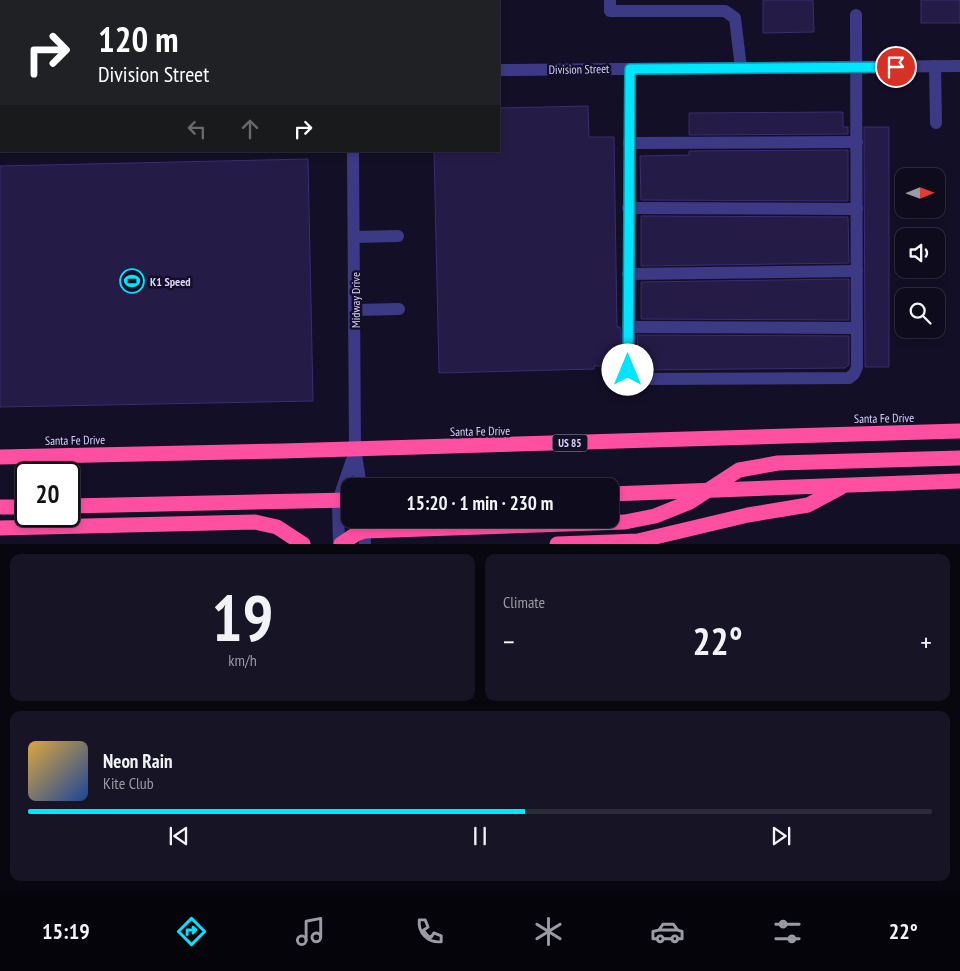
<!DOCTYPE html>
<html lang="en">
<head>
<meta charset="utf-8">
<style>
  :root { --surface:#0e0b1c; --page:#171425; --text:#f1f3f6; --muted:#9b9ba3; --line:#2e2b3b; --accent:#00e5ff }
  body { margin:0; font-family:"PT Sans Narrow",sans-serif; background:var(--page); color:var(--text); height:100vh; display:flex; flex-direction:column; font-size:19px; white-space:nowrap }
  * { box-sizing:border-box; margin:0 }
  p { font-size:16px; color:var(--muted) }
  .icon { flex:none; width:28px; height:28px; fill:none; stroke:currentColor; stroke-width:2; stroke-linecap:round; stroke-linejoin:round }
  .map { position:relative; height:544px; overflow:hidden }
  .details { display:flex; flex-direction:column; gap:10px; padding:10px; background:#08060f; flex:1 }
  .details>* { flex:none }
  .hud { position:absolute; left:0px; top:0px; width:500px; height:152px; box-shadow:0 2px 8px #0003,0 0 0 1px var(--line); background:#202124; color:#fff; overflow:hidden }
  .needle { width:32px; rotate:89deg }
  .fabs { position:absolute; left:895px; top:168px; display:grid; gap:10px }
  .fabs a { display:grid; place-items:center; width:50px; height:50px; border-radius:10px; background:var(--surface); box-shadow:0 2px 8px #0003,0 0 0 1px var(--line); font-size:25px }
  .speed { position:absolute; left:15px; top:462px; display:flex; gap:10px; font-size:25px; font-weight:700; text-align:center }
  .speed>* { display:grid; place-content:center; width:65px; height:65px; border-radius:50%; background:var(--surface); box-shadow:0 2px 8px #0003,0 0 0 1px var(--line); line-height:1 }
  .speed .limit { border:2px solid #111; border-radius:8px; background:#fff; color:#111 }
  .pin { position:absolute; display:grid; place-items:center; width:42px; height:42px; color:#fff; margin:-21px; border:2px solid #fff; border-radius:50%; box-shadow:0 1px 5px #0007 }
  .me { position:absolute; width:55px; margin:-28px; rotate:0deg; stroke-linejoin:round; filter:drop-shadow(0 0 4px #0008) }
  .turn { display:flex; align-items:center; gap:18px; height:105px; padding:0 15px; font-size:22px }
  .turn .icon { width:65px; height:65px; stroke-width:2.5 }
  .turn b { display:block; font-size:35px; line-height:42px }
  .lanes { display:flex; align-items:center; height:48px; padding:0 15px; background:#0003; justify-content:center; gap:25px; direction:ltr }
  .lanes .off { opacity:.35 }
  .big { font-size:38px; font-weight:700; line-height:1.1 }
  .details .card { flex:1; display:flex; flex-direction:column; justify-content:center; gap:8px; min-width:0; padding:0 18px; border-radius:10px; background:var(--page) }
  .details .dial { align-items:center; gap:0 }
  .dial b { font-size:65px; line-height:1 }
  .song { display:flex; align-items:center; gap:15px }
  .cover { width:60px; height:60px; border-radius:8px; background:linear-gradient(135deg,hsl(40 70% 55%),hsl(220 70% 35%)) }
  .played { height:5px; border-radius:2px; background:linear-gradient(90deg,var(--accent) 55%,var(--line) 55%) }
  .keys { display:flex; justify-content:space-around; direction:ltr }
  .heat { display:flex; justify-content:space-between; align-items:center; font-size:28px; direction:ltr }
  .details .tiles { flex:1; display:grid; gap:10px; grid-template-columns:1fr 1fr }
  .card:last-child { grid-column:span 2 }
  .trip { position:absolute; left:341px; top:478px; width:278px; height:50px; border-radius:10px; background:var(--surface); box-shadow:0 2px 8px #0003,0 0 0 1px var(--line); font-weight:700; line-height:50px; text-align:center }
  .tab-bar { display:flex; height:80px; justify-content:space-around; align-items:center; background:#06040b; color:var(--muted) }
  .tab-bar .icon { width:35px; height:35px }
  .tab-bar .active { color:var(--accent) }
  .tab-bar b { font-size:22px; color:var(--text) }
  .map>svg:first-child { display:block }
  .building { fill:#241b47; stroke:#3b2d73 }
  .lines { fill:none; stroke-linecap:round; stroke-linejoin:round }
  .minor { stroke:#3d3a85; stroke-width:12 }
  .highway { stroke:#ff4fa3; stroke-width:15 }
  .route-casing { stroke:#0095a6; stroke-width:12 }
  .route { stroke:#00e5ff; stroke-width:9 }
  .labels { text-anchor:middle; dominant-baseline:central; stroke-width:5; stroke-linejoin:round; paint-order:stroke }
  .shield { fill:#130f26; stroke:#9e99be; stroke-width:1 }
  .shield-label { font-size:11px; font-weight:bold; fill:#d9d4ff }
  .street-label { font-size:12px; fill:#d9d4ff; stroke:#130f26 }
  .poi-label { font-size:12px; font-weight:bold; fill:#d9d4ff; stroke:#130f26; text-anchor:start }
</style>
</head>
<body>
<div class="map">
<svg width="960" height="544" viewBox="0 0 960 544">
  <rect width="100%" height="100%" fill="#130f26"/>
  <g class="building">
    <polygon points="763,0 813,0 814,32 763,33"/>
    <rect x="921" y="0" width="39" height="23"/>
    <polygon points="588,106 589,137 614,137 617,327 620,327 621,331 621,366 594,366 594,369 439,373 434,151 499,151 499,108"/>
    <polygon points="843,112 843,127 848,127 848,134 689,135 689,113"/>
    <polygon points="864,127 889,127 889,367 865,367"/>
    <polygon points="848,150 848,201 641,200 640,156 689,155 689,151"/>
    <polygon points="308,159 313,401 0,407 0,166"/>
    <polygon points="641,216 848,217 849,263 641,266"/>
    <polygon points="849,279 849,320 641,319 641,282"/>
    <polygon points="637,335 849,336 849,365 845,368 639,370"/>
  </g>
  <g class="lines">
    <g class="minor">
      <polyline points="350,0 350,1"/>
      <polyline points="610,0 610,11 725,11 735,18 741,68"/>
      <polyline points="935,66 936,123"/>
      <polyline points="630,69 629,374 636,379 849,378 854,374 857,367 856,15"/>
      <polyline points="499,70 960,66"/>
      <polyline points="0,89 1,89"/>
      <polyline points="629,143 857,142"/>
      <polyline points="353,151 355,449 361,486"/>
      <polyline points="628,208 857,209"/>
      <polyline points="354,237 398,236"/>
      <polyline points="628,274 857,271"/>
      <polyline points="355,310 399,309"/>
      <polyline points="628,327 857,328"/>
      <polyline points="364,519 365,544"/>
      <polyline points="339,544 338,501 355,451"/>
    </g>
    <g class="highway">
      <polyline points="0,457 283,451 960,431"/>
      <polyline points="610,494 960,481"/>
      <polyline points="69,506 350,500"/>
      <polyline points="0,507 26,507"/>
      <polyline points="0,528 255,522 277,527 303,544"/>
      <polyline points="341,544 356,534 365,531 625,522 655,516 690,502 739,470 778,463 960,458"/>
      <polyline points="557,544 638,541 748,515 808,505 840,488"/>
    </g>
  </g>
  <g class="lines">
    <g class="route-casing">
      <polyline id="route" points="628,370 630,69 896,67"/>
    </g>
    <use href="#route" class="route"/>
  </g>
  <defs>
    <g id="stadium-ring" transform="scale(1.25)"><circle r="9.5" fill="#130f26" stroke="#00e5ff" stroke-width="1.5"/><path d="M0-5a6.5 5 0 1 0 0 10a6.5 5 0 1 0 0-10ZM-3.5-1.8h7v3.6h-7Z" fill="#00e5ff"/></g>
  </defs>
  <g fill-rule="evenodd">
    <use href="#stadium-ring" x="132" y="281"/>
  </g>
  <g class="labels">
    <rect class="shield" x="552.5" y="434.5" width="35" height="17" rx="4"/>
    <g class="shield-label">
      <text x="570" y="443">US 85</text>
    </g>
    <g class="street-label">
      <text transform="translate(579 69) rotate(-1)">Division Street</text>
      <text transform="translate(355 300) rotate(-90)">Midway Drive</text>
      <text transform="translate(884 418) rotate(-1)">Santa Fe Drive</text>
      <text transform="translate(480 431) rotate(-1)">Santa Fe Drive</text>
      <text transform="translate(75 440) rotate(-1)">Santa Fe Drive</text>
    </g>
    <g class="poi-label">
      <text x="150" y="281">K1 Speed</text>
    </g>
  </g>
</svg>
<div class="fabs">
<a><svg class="needle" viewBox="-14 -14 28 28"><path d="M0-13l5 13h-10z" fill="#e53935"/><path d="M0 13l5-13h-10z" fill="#9b9ba3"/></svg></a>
<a><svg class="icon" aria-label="sound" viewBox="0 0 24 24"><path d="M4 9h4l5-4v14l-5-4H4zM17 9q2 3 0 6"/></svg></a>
<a><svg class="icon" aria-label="search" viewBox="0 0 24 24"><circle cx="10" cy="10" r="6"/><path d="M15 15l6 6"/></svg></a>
</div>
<div class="speed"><div class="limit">20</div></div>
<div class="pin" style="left:896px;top:67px;background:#d93025"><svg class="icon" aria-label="arrive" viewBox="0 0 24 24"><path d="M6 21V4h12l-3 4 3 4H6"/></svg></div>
<svg class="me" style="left:628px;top:370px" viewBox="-20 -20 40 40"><circle r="19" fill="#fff"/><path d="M0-13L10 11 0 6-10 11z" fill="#00e5ff"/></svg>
<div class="trip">15:20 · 1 min · 230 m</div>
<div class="hud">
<div class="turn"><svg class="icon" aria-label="right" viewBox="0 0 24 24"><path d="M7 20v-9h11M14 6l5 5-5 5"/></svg><div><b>120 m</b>Division Street</div></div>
<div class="lanes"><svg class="icon off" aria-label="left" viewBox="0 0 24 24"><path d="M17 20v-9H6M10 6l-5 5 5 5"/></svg><svg class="icon off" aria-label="ahead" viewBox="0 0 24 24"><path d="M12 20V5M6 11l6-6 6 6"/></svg><svg class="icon" aria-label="right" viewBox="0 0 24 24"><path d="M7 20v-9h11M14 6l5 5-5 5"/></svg></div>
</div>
</div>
<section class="details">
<div class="tiles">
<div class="card dial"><b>19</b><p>km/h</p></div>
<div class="card"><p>Climate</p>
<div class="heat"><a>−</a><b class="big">22°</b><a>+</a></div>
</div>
<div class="card">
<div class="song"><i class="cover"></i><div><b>Neon Rain</b><p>Kite Club</p></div></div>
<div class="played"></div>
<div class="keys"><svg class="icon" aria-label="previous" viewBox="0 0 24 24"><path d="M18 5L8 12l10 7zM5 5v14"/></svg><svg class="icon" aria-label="pause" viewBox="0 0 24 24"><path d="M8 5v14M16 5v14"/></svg><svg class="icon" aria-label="next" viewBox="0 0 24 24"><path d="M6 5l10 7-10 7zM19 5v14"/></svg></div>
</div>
</div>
</section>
<nav class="tab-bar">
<b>15:19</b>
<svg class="icon active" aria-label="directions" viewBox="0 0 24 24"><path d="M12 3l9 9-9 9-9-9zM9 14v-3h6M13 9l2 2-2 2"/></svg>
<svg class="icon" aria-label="music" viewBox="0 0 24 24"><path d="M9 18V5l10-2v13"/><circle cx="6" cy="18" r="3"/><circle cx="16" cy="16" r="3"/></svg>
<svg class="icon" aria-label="phone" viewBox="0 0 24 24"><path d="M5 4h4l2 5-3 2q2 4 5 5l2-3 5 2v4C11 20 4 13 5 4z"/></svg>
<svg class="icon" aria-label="climate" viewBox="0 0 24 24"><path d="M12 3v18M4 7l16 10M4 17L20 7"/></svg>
<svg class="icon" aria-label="car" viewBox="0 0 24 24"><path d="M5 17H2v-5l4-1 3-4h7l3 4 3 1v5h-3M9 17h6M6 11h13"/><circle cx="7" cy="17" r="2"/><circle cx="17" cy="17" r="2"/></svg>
<svg class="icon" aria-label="filters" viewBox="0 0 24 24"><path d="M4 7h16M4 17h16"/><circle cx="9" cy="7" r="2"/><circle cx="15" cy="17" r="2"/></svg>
<b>22°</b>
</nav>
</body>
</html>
